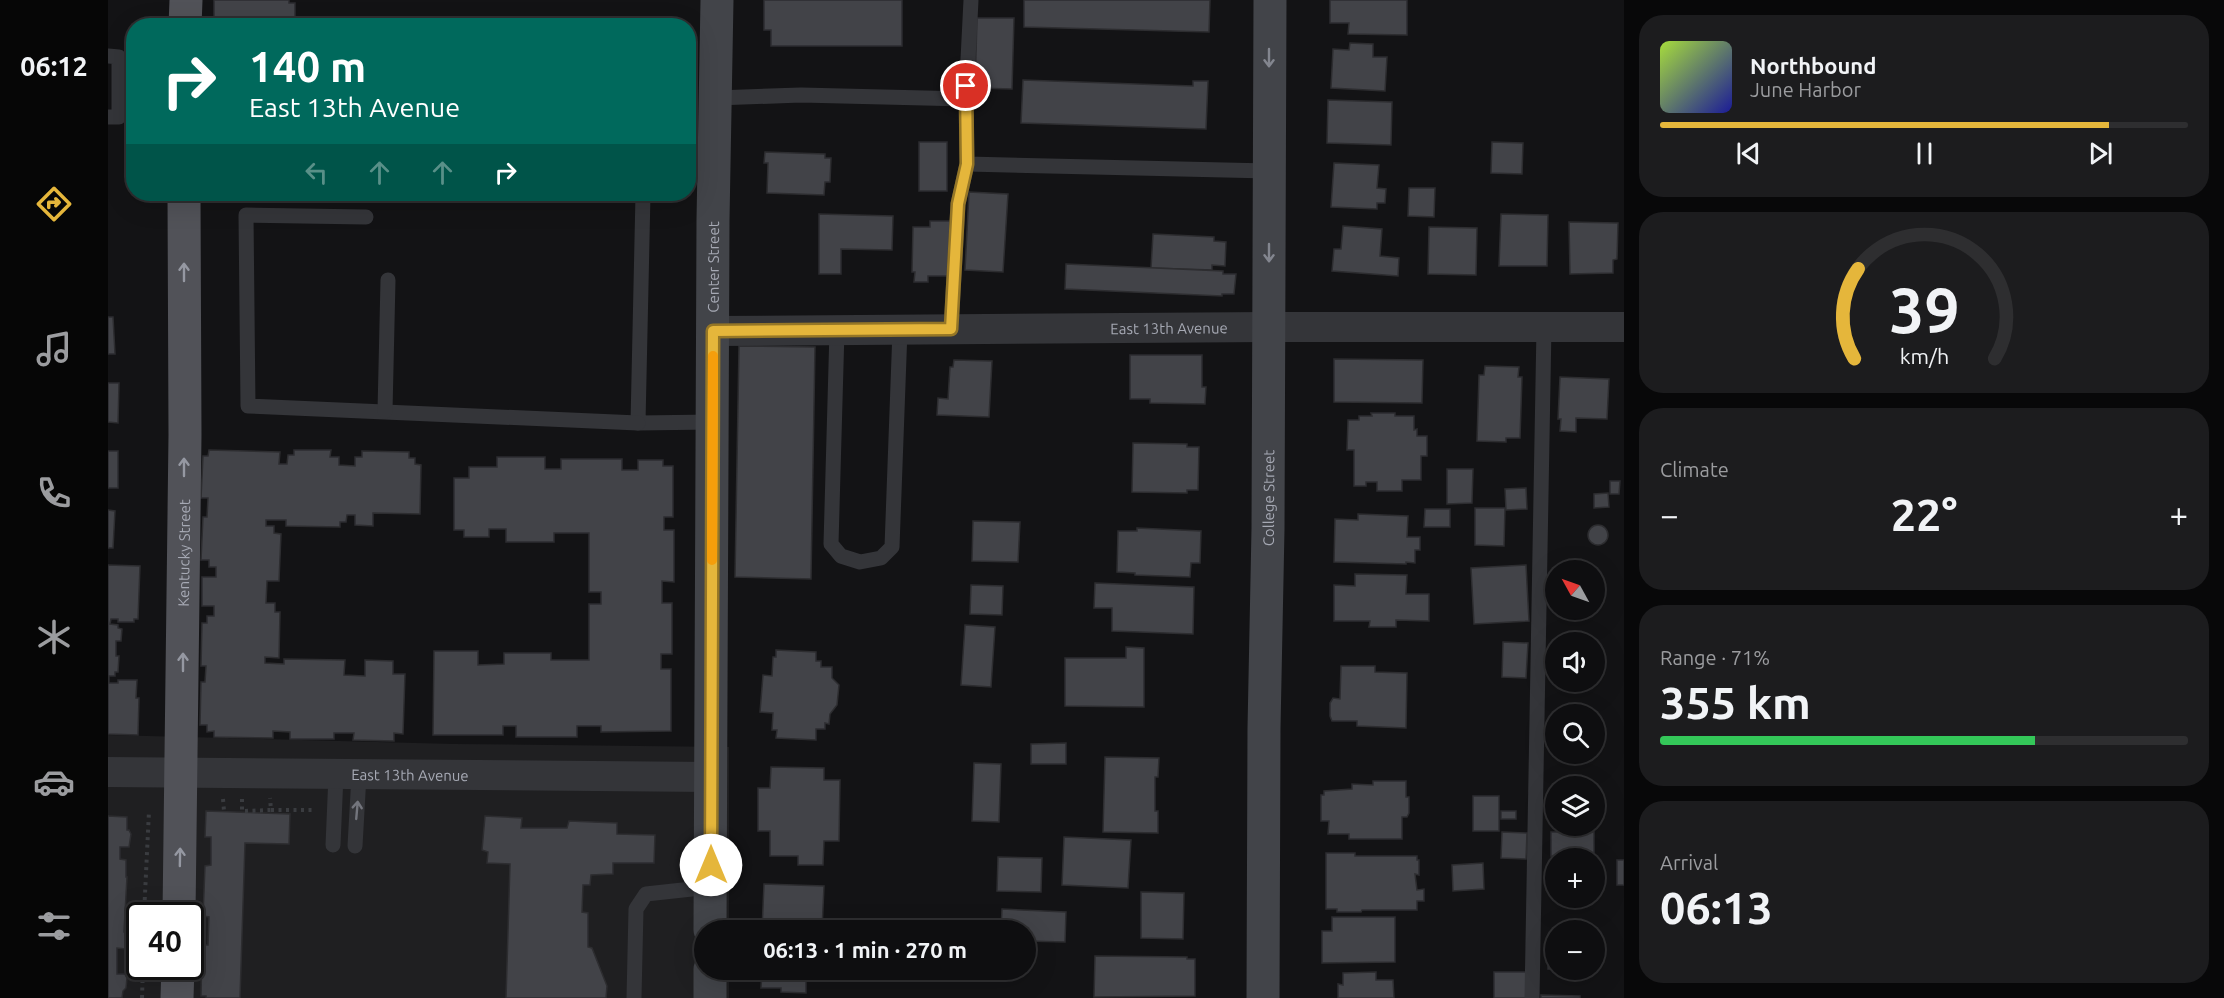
<!DOCTYPE html>
<html lang="en">
<head>
<meta charset="utf-8">
<style>
  :root { --surface:#0e0e10; --page:#1c1c1e; --text:#f1f3f6; --muted:#9b9c9f; --line:#2e2e30; --accent:#e5b63b }
  body { margin:0; font-family:Ubuntu,sans-serif; background:var(--page); color:var(--text); height:100vh; display:flex; flex-direction:column; font-size:22px; white-space:nowrap }
  * { box-sizing:border-box; margin:0 }
  p { font-size:20px; color:var(--muted) }
  .icon { flex:none; width:33px; height:33px; fill:none; stroke:currentColor; stroke-width:2; stroke-linecap:round; stroke-linejoin:round }
  .map { position:relative; flex:1; overflow:hidden }
  .panel { display:flex; flex-direction:column; gap:15px; padding:15px; background:#080809; width:600px }
  .panel>* { flex:none }
  .guide { position:absolute; left:18px; top:18px; width:570px; height:183px; border-radius:24px; box-shadow:0 6px 24px #0002,0 0 0 2px var(--line); background:#00695c; color:#fff; overflow:hidden }
  .needle { width:39px; rotate:310deg }
  .fabs { position:absolute; left:1437px; top:560px; display:grid; gap:12px }
  .fabs a { display:grid; place-items:center; width:60px; height:60px; border-radius:50%; background:var(--surface); box-shadow:0 6px 24px #0002,0 0 0 2px var(--line); font-size:30px }
  .speed { position:absolute; left:18px; top:902px; display:flex; gap:12px; font-size:30px; font-weight:700; text-align:center }
  .speed>* { display:grid; place-content:center; width:78px; height:78px; border-radius:50%; background:var(--surface); box-shadow:0 6px 24px #0002,0 0 0 2px var(--line); line-height:1 }
  .speed .limit { border:3px solid #111; border-radius:9px; background:#fff; color:#111 }
  .pin { position:absolute; display:grid; place-items:center; width:51px; height:51px; color:#fff; margin:-26px; border:3px solid #fff; border-radius:50%; box-shadow:0 2px 6px #0007 }
  .me { position:absolute; width:66px; margin:-33px; rotate:0deg; stroke-linejoin:round; filter:drop-shadow(0 0 4px #0008) }
  .turn { display:flex; align-items:center; gap:21px; height:126px; padding:0 24px; font-size:27px }
  .turn .icon { width:78px; height:78px; stroke-width:2.5 }
  .turn b { display:block; font-size:42px; line-height:51px }
  .lanes { display:flex; align-items:center; height:57px; padding:0 24px; background:#0003; justify-content:center; gap:30px; direction:ltr }
  .lanes .off { opacity:.35 }
  .big { font-size:45px; font-weight:700; line-height:1.1 }
  .panel .tile { flex:1; display:flex; flex-direction:column; justify-content:center; gap:9px; min-width:0; padding:0 21px; border-radius:24px; background:var(--page) }
  .panel .dial { align-items:center; gap:0 }
  .dial svg { height:156px; overflow:visible; fill:none; stroke:var(--line); stroke-width:7; stroke-linecap:round; text-anchor:middle }
  .dial text { fill:var(--text); stroke:none }
  .song { display:flex; align-items:center; gap:18px }
  .cover { width:72px; height:72px; border-radius:9px; background:linear-gradient(135deg,hsl(80 70% 55%),hsl(240 70% 35%)) }
  .played { height:6px; border-radius:3px; background:linear-gradient(90deg,var(--accent) 85%,var(--line) 85%) }
  .keys { display:flex; justify-content:space-around; direction:ltr }
  .heat { display:flex; justify-content:space-between; align-items:center; font-size:33px; direction:ltr }
  .charge { height:9px; border-radius:4px; background:linear-gradient(90deg,#34c759 71%,var(--line) 0) }
  .trip { position:absolute; left:586px; top:920px; width:342px; height:60px; border-radius:30px; background:var(--surface); box-shadow:0 6px 24px #0002,0 0 0 2px var(--line); font-weight:700; line-height:60px; text-align:center }
  main { display:flex; flex:1; min-height:0 }
  .tab-bar { display:flex; flex-direction:column; width:108px; justify-content:space-around; align-items:center; background:#060606; color:var(--muted) }
  .tab-bar .icon { width:42px; height:42px }
  .tab-bar .selected { color:var(--accent) }
  .tab-bar b { font-size:27px; color:var(--text) }
  .map>svg:first-child { display:block }
  .built { fill:#1f1f21; fill-rule:evenodd }
  .building { fill:#424348; stroke:#2d2d30; stroke-width:1.5 }
  .lines { fill:none; stroke-linecap:round; stroke-linejoin:round }
  .path { stroke:#3a3c40; stroke-width:4; stroke-dasharray:3 4.5; stroke-linecap:butt }
  .lane { stroke:#343539; stroke-width:15 }
  .street { stroke:#343539; stroke-width:30 }
  .secondary { stroke:#424449; stroke-width:33 }
  .primary { stroke:#515258; stroke-width:33 }
  .oneway { stroke:#83868f }
  .oneway2 { stroke:#9598a2 }
  .oneway3 { stroke:#73757d }
  .route-casing { stroke:#957626; stroke-width:15 }
  .route { stroke:#e5b63b; stroke-width:10 }
  .slow { stroke:#f59e0b; stroke-width:10 }
  .labels { text-anchor:middle; dominant-baseline:central; stroke-width:4.5; stroke-linejoin:round; paint-order:stroke }
  .street-label { font-size:15px; fill:#a6a9b4; stroke:#0e0e10 }
</style>
</head>
<body>
<main>
<nav class="tab-bar">
<b>06:12</b>
<svg class="icon selected" aria-label="directions" viewBox="0 0 24 24"><path d="M12 3l9 9-9 9-9-9zM9 14v-3h6M13 9l2 2-2 2"/></svg>
<svg class="icon" aria-label="music" viewBox="0 0 24 24"><path d="M9 18V5l10-2v13"/><circle cx="6" cy="18" r="3"/><circle cx="16" cy="16" r="3"/></svg>
<svg class="icon" aria-label="phone" viewBox="0 0 24 24"><path d="M5 4h4l2 5-3 2q2 4 5 5l2-3 5 2v4C11 20 4 13 5 4z"/></svg>
<svg class="icon" aria-label="climate" viewBox="0 0 24 24"><path d="M12 3v18M4 7l16 10M4 17L20 7"/></svg>
<svg class="icon" aria-label="car" viewBox="0 0 24 24"><path d="M5 17H2v-5l4-1 3-4h7l3 4 3 1v5h-3M9 17h6M6 11h13"/><circle cx="7" cy="17" r="2"/><circle cx="17" cy="17" r="2"/></svg>
<svg class="icon" aria-label="filters" viewBox="0 0 24 24"><path d="M4 7h16M4 17h16"/><circle cx="9" cy="7" r="2"/><circle cx="15" cy="17" r="2"/></svg>
</nav>
<div class="map">
<svg width="1516" height="998" viewBox="0 0 1516 998">
  <rect width="100%" height="100%" fill="#131315"/>
  <path class="built" d="M0,735L346,744L621,747V930H597V969H621V998H0ZM32,915H82V966H32Z"/>
  <g class="building">
    <polygon points="106,0 181,0 181,3 187,3 187,26 117,26 117,18 106,19"/>
    <polygon points="656,0 794,0 794,46 663,46 663,30 656,30"/>
    <polygon points="916,0 1102,0 1101,32 916,27"/>
    <polygon points="1222,0 1299,0 1299,35 1240,34 1241,23 1222,23"/>
    <polygon points="869,18 906,18 904,89 867,88"/>
    <polygon points="1242,43 1265,44 1265,57 1279,57 1277,91 1223,88 1225,49 1241,50"/>
    <polygon points="915,80 1085,86 1085,81 1100,81 1098,129 913,123"/>
    <polygon points="1220,100 1284,102 1283,145 1219,143"/>
    <rect x="811" y="142" width="28" height="49"/>
    <polygon points="1384,142 1415,143 1414,174 1383,173"/>
    <polygon points="657,152 717,154 717,158 723,158 722,182 717,182 716,195 659,193 660,163 656,163"/>
    <polygon points="1226,163 1271,165 1269,188 1278,189 1277,203 1269,203 1269,209 1223,207"/>
    <polygon points="1301,188 1327,188 1326,217 1300,216"/>
    <polygon points="861,192 900,194 895,272 857,270"/>
    <polygon points="711,214 785,216 784,250 733,249 733,274 711,274"/>
    <polygon points="1393,214 1440,215 1439,266 1391,266"/>
    <polygon points="822,221 842,221 841,276 820,276 820,282 806,282 807,272 804,272 805,227 822,227"/>
    <polygon points="1461,222 1510,223 1509,259 1505,260 1505,273 1462,274"/>
    <polygon points="1235,226 1274,229 1272,256 1291,258 1290,276 1224,271 1226,249 1233,249"/>
    <polygon points="1321,227 1369,228 1368,275 1320,274"/>
    <polygon points="1045,234 1106,237 1106,241 1118,242 1117,266 1104,265 1104,270 1043,268"/>
    <polygon points="958,264 1115,271 1115,274 1128,274 1126,294 1114,294 1114,296 957,289"/>
    <polygon points="0,317 5,317 7,354 0,354"/>
    <polygon points="631,346 707,347 703,579 627,577"/>
    <polygon points="1022,355 1094,355 1094,387 1098,387 1097,404 1042,403 1042,399 1022,399"/>
    <polygon points="1226,359 1315,360 1314,403 1226,402"/>
    <polygon points="846,360 884,361 881,417 829,415 830,398 840,399 842,367 845,367"/>
    <polygon points="1377,366 1411,367 1410,377 1414,377 1412,438 1398,438 1398,442 1369,441 1371,375 1376,375"/>
    <polygon points="1452,377 1501,379 1499,419 1468,418 1468,432 1452,431 1453,419 1450,419"/>
    <polygon points="0,383 11,383 10,423 0,422"/>
    <polygon points="1263,413 1287,413 1287,416 1306,416 1306,430 1309,429 1309,436 1319,436 1319,456 1313,456 1313,480 1294,480 1294,491 1269,491 1269,482 1258,482 1258,486 1246,486 1246,450 1239,450 1240,420 1251,420 1251,416 1264,416"/>
    <polygon points="1025,443 1079,444 1079,447 1091,447 1090,490 1079,490 1079,493 1024,492"/>
    <polygon points="101,450 172,452 171,464 179,464 180,455 186,455 186,450 223,450 222,457 231,457 231,465 247,466 247,457 254,457 254,451 301,452 301,458 307,458 307,464 313,465 312,514 265,513 265,526 247,525 247,515 239,515 238,522 232,522 232,527 178,526 178,520 158,520 158,526 166,526 166,533 173,534 171,581 159,581 158,603 167,603 167,612 172,612 171,658 157,657 157,663 176,664 176,659 237,660 236,675 257,676 257,660 285,661 285,674 297,674 295,734 286,733 286,741 245,740 246,733 226,733 226,739 182,739 182,732 165,731 165,738 106,737 106,731 99,732 99,725 92,725 93,682 97,682 98,666 93,666 94,623 99,623 99,616 106,616 106,606 94,606 94,577 108,577 108,567 101,567 101,560 93,560 95,517 99,517 100,498 93,498 95,456 100,456"/>
    <rect x="0" y="451" width="10" height="37"/>
    <polygon points="389,457 437,457 437,469 453,469 453,459 514,459 514,470 530,470 530,460 555,460 555,466 565,466 565,517 556,517 556,530 566,530 566,582 554,581 554,603 564,603 564,654 553,654 553,669 563,669 563,731 493,732 493,726 469,726 469,737 408,737 408,726 395,726 395,735 325,735 326,651 370,651 370,665 396,664 396,653 443,653 443,660 481,660 481,604 493,604 493,592 481,592 481,533 446,533 446,542 398,542 398,529 381,529 381,537 356,537 356,530 346,530 346,478 361,478 361,467 389,467"/>
    <polygon points="1339,469 1365,469 1364,503 1339,504"/>
    <polygon points="1502,481 1512,481 1511,494 1502,494"/>
    <polygon points="1418,488 1419,509 1398,510 1397,489"/>
    <polygon points="1500,493 1501,507 1486,508 1486,494"/>
    <polygon points="1367,508 1397,508 1396,546 1367,545"/>
    <polygon points="1317,509 1342,509 1342,527 1316,527"/>
    <polygon points="0,510 7,511 5,548 0,548"/>
    <polygon points="1250,514 1300,516 1299,537 1312,537 1312,550 1307,550 1307,563 1298,562 1298,564 1226,562 1227,519 1250,520"/>
    <polygon points="865,521 912,522 910,562 864,561"/>
    <circle cx="1490" cy="535" r="10"/>
    <polygon points="1029,528 1093,531 1092,563 1083,563 1082,577 1027,575 1027,573 1009,572 1010,531 1029,531"/>
    <polygon points="0,565 32,566 30,619 26,619 26,622 10,622 10,619 3,619 2,624 10,625 10,628 14,629 13,641 8,641 8,656 11,656 10,672 7,672 7,676 1,676 1,683 10,683 10,680 29,680 28,698 31,698 30,735 0,734"/>
    <polygon points="1418,565 1421,621 1366,624 1363,568"/>
    <polygon points="1247,574 1299,575 1298,594 1321,594 1321,621 1288,620 1288,627 1261,627 1262,621 1226,621 1226,585 1247,586"/>
    <polygon points="987,583 1086,587 1085,634 1004,631 1004,608 986,608"/>
    <polygon points="863,585 895,586 894,615 862,614"/>
    <polygon points="857,625 887,627 883,687 853,685"/>
    <polygon points="1395,642 1420,643 1418,678 1394,677"/>
    <polygon points="1018,647 1036,648 1036,707 957,706 957,658 1018,658"/>
    <polygon points="668,650 708,652 708,661 713,661 713,667 724,667 724,678 731,685 729,705 722,714 721,724 717,723 717,729 708,729 708,740 668,738 669,730 664,730 665,713 652,712 655,675 664,676 665,657 668,657"/>
    <polygon points="1233,666 1267,666 1267,672 1299,673 1298,728 1249,726 1249,721 1224,721 1222,716 1222,703 1225,698 1232,699"/>
    <polygon points="958,743 958,764 923,764 923,744"/>
    <polygon points="997,757 1051,758 1050,777 1047,777 1047,811 1050,811 1050,833 995,832"/>
    <polygon points="866,763 893,764 891,822 864,821"/>
    <polygon points="663,767 716,768 716,780 732,780 731,841 716,841 715,865 690,865 690,856 662,856 662,831 650,831 650,788 662,788"/>
    <polygon points="1265,781 1298,781 1298,797 1301,797 1301,813 1299,817 1294,817 1294,839 1241,839 1241,834 1220,834 1221,821 1213,821 1213,795 1216,795 1216,791 1244,789 1244,784 1265,785"/>
    <rect x="1365" y="796" width="26" height="35"/>
    <polygon points="98,811 182,814 181,844 137,843 132,998 98,998 98,996 93,996 94,945 100,945 101,917 95,916 97,866 103,865 103,837 97,837"/>
    <rect x="1393" y="811" width="15" height="8"/>
    <polygon points="0,816 19,817 19,830 21,830 23,834 21,847 12,847 12,859 18,860 18,877 19,877 16,932 20,936 20,945 18,949 9,948 9,974 17,974 19,978 18,988 15,991 14,998 0,998"/>
    <polygon points="377,816 414,818 413,828 459,828 461,821 509,823 509,834 547,835 546,863 505,863 505,874 483,875 482,885 475,885 474,912 480,913 480,947 484,948 499,986 498,998 398,998 402,864 379,863 380,852 374,850"/>
    <polygon points="1394,832 1419,833 1418,859 1393,858"/>
    <rect x="1443" y="832" width="43" height="24"/>
    <polygon points="956,837 1023,840 1020,888 954,885"/>
    <polygon points="1218,853 1247,853 1247,856 1309,856 1309,860 1311,860 1311,875 1307,874 1309,890 1316,889 1316,901 1309,901 1309,910 1254,910 1253,912 1229,912 1229,909 1218,909"/>
    <polygon points="890,857 934,858 933,892 889,891"/>
    <rect x="1509" y="860" width="7" height="25"/>
    <polygon points="1375,863 1376,889 1345,891 1344,865"/>
    <polygon points="656,884 716,886 714,930 654,930"/>
    <polygon points="1033,892 1076,893 1075,939 1033,938"/>
    <polygon points="894,909 958,912 957,942 918,941 918,930 893,930"/>
    <polygon points="1224,917 1287,917 1287,962 1214,963 1214,931 1224,931"/>
    <polygon points="1440,936 1448,936 1448,969 1475,970 1440,969"/>
    <polygon points="987,956 1079,957 1079,959 1087,959 1087,996 986,997"/>
    <polygon points="654,969 698,969 698,993 673,992 673,988 653,988"/>
    <polygon points="1268,972 1268,980 1285,980 1286,998 1230,998 1230,984 1235,985 1235,973"/>
    <rect x="1386" y="972" width="34" height="26"/>
    <polygon points="1433,995 1472,996 1472,998 1433,998"/>
  </g>
  <g class="lines">
    <g class="path">
      <polyline points="115,799 116,811"/>
      <polyline points="134,799 134,811 163,810 162,798"/>
      <polyline points="163,810 207,810"/>
      <polyline points="36,915 41,811"/>
      <polyline points="34,998 35,966"/>
    </g>
    <g class="lane">
      <polyline points="863,0 858,99 859,164 1161,171"/>
      <polyline points="0,56 11,57 11,117 0,117"/>
      <polyline points="608,98 693,95 858,99"/>
      <polyline points="580,144 607,142"/>
      <polyline points="535,194 530,423 604,422"/>
      <polyline points="258,217 138,215 140,406 530,423"/>
      <polyline points="843,329 850,204 859,164"/>
      <polyline points="729,330 723,544 733,556 752,562 773,558 784,547 792,330"/>
      <polyline points="277,411 280,280"/>
      <polyline points="225,845 228,775"/>
      <polyline points="247,846 251,775"/>
      <polyline points="526,998 528,909 538,894 602,887"/>
      <polyline points="1424,998 1436,327"/>
    </g>
    <g class="street">
      <path id="s1" d="M605,331L1161,327H1516"/>
      <path id="s2" d="M0,772L603,777"/>
    </g>
    <g class="secondary">
      <path id="s3" d="M602,930L605,220L609,0"/>
      <polyline points="602,998 602,969"/>
      <path id="s4" d="M1155,998L1156,728L1160,529L1162,0"/>
    </g>
    <g class="primary">
      <polyline points="77,26 78,0"/>
      <path id="s5" d="M71,915L77,435L76,194"/>
      <polyline points="69,998 70,966"/>
    </g>
  </g>
  <defs><path id="oneway-shaft" d="M-6 0H5M1.5-3L5.5 0L1.5 3" fill="none" stroke-width="1.6" stroke-linecap="round" stroke-linejoin="round" transform="scale(1.5)"/></defs>
  <g class="oneway">
    <use href="#oneway-shaft" transform="translate(1161 58) rotate(90)"/>
    <use href="#oneway-shaft" transform="translate(1161 253) rotate(90)"/>
  </g>
  <g class="oneway2">
    <use href="#oneway-shaft" transform="translate(76 272) rotate(-90)"/>
    <use href="#oneway-shaft" transform="translate(76 467) rotate(-90)"/>
    <use href="#oneway-shaft" transform="translate(75 662) rotate(-90)"/>
    <use href="#oneway-shaft" transform="translate(72 857) rotate(-89)"/>
  </g>
  <use class="oneway3" href="#oneway-shaft" transform="translate(249 810) rotate(-85)"/>
  <g class="lines">
    <g class="route-casing">
      <polyline id="route" points="603,865 605,331 843,329 850,204 859,164 858,86"/>
    </g>
    <use href="#route" class="route"/>
    <polyline class="slow" points="604,560 605,356"/>
  </g>
  <g class="labels">
    <g class="street-label">
      <text stroke="none"><textPath href="#s3" startOffset="663">Center Street</textPath></text>
      <text stroke="none"><textPath href="#s1" startOffset="456">East 13th Avenue</textPath></text>
      <text stroke="none"><textPath href="#s4" startOffset="500">College Street</textPath></text>
      <text stroke="none"><textPath href="#s5" startOffset="362">Kentucky Street</textPath></text>
      <text stroke="none"><textPath href="#s2" startOffset="302">East 13th Avenue</textPath></text>
    </g>
  </g>
</svg>
<div class="fabs">
<a><svg class="needle" viewBox="-14 -14 28 28"><path d="M0-13l5 13h-10z" fill="#e53935"/><path d="M0 13l5-13h-10z" fill="#9b9c9f"/></svg></a>
<a><svg class="icon" aria-label="sound" viewBox="0 0 24 24"><path d="M4 9h4l5-4v14l-5-4H4zM17 9q2 3 0 6"/></svg></a>
<a><svg class="icon" aria-label="search" viewBox="0 0 24 24"><circle cx="10" cy="10" r="6"/><path d="M15 15l6 6"/></svg></a>
<a><svg class="icon" aria-label="layers" viewBox="0 0 24 24"><path d="M12 4l9 5-9 5-9-5zM3 14l9 5 9-5"/></svg></a>
<a>+</a>
<a>−</a>
</div>
<div class="speed"><div class="limit">40</div></div>
<div class="pin" style="left:858px;top:86px;background:#d93025"><svg class="icon" aria-label="arrive" viewBox="0 0 24 24"><path d="M6 21V4h12l-3 4 3 4H6"/></svg></div>
<svg class="me" style="left:603px;top:865px" viewBox="-20 -20 40 40"><circle r="19" fill="#fff"/><path d="M0-13L10 11 0 6-10 11z" fill="#e5b63b"/></svg>
<div class="trip">06:13 · 1 min · 270 m</div>
<div class="guide">
<div class="turn"><svg class="icon" aria-label="right" viewBox="0 0 24 24"><path d="M7 20v-9h11M14 6l5 5-5 5"/></svg><div><b>140 m</b>East 13th Avenue</div></div>
<div class="lanes"><svg class="icon off" aria-label="left" viewBox="0 0 24 24"><path d="M17 20v-9H6M10 6l-5 5 5 5"/></svg><svg class="icon off" aria-label="ahead" viewBox="0 0 24 24"><path d="M12 20V5M6 11l6-6 6 6"/></svg><svg class="icon off" aria-label="ahead" viewBox="0 0 24 24"><path d="M12 20V5M6 11l6-6 6 6"/></svg><svg class="icon" aria-label="right" viewBox="0 0 24 24"><path d="M7 20v-9h11M14 6l5 5-5 5"/></svg></div>
</div>
</div>
<section class="panel">
<div class="tile">
<div class="song"><i class="cover"></i><div><b>Northbound</b><p>June Harbor</p></div></div>
<div class="played"></div>
<div class="keys"><svg class="icon" aria-label="previous" viewBox="0 0 24 24"><path d="M18 5L8 12l10 7zM5 5v14"/></svg><svg class="icon" aria-label="pause" viewBox="0 0 24 24"><path d="M8 5v14M16 5v14"/></svg><svg class="icon" aria-label="next" viewBox="0 0 24 24"><path d="M6 5l10 7-10 7zM19 5v14"/></svg></div>
</div>
<div class="tile dial"><svg viewBox="0 0 100 80">
<path d="M14 69A42 42 0 1 1 86 69"/>
<path d="M14 69A42 42 0 0 1 16 23" stroke="#e5b63b"/>
<text x="50" y="56" font-size="32" font-weight="700">39</text>
<text x="50" y="72" font-size="11">km/h</text>
</svg></div>
<div class="tile"><p>Climate</p>
<div class="heat"><a>−</a><b class="big">22°</b><a>+</a></div>
</div>
<div class="tile"><p>Range · 71%</p><b class="big">355 km</b><div class="charge"></div></div>
<div class="tile"><p>Arrival</p><b class="big">06:13</b></div>
</section>
</main>
</body>
</html>
